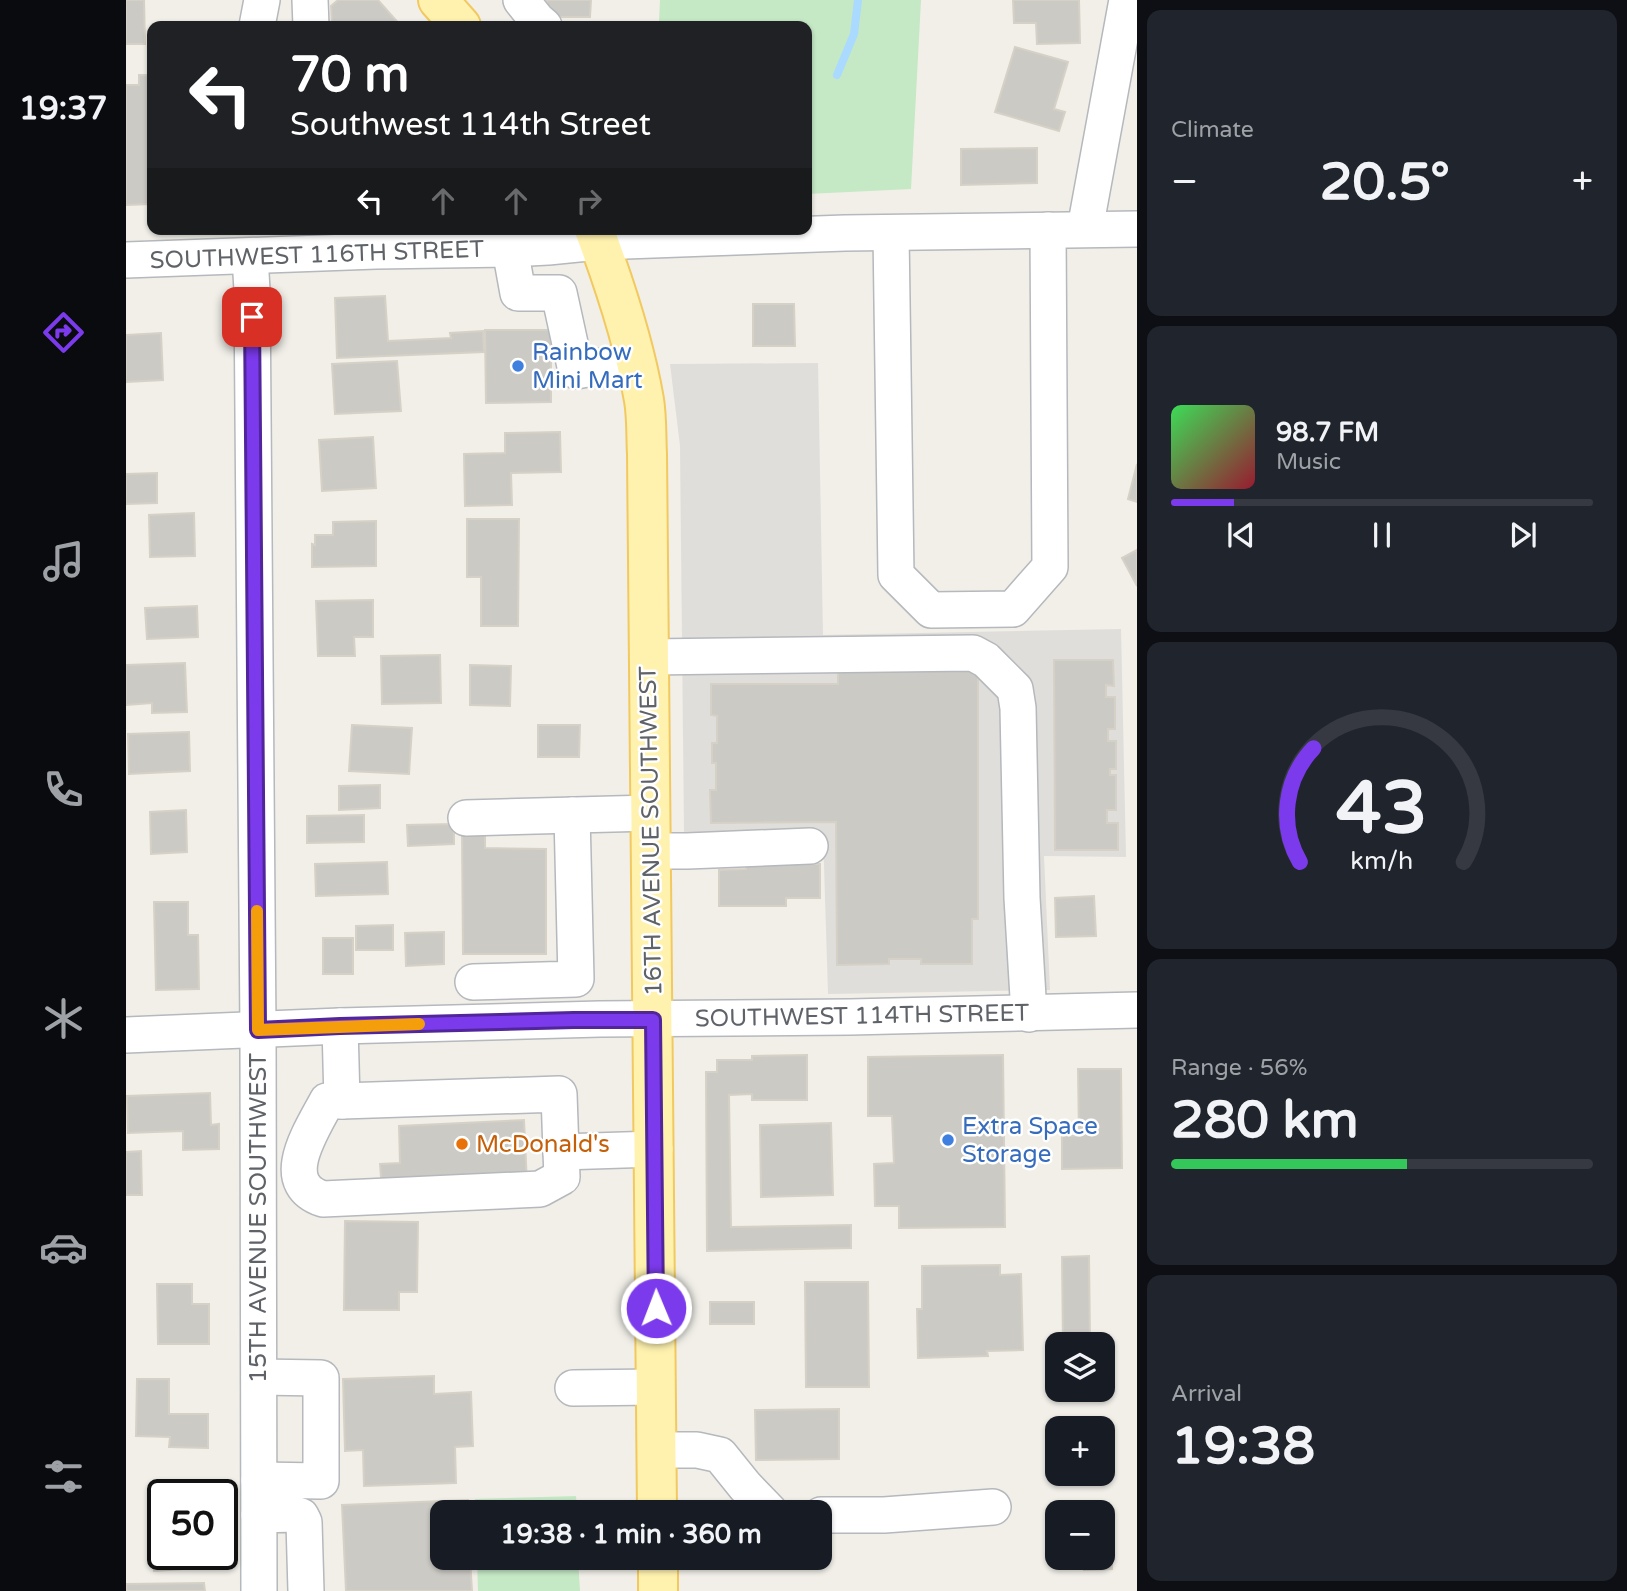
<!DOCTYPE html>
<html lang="en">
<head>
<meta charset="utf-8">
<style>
  :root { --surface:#171b24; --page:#20242c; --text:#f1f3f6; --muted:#9ea1a6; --line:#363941; --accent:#7c3aed }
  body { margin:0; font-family:"Varela Round",sans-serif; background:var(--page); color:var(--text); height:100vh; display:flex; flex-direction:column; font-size:26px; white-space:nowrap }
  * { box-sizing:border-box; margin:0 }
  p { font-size:23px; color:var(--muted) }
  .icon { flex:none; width:38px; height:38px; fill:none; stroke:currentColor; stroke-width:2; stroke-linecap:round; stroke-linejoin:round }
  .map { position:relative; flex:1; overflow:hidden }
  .details { display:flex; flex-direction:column; gap:10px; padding:10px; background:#0d0f14; width:490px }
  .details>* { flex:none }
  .hud { position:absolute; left:21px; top:21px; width:665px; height:214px; border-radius:14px; box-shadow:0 2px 5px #0004; background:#202124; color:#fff; overflow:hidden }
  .tools { position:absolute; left:919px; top:1332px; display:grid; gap:14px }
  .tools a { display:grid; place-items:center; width:70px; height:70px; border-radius:14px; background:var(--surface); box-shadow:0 2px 5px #0004; font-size:35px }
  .speed { position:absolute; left:21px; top:1479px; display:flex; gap:14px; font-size:35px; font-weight:700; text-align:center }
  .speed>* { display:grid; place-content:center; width:91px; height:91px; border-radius:50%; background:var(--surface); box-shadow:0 2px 5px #0004; line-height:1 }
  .speed .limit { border:4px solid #111; border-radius:10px; background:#fff; color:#111 }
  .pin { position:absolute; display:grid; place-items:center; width:60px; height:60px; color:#fff; margin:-30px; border-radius:14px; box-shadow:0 4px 10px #0006 }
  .me { position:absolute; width:77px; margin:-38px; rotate:359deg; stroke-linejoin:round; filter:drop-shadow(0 0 5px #0008) }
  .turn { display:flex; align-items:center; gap:24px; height:147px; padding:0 28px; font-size:32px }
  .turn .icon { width:91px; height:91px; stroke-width:2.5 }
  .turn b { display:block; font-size:49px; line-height:60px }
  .lanes { display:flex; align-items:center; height:66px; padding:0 28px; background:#0003; justify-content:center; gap:35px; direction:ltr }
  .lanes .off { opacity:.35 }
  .big { font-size:52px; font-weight:700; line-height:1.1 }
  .details .card { flex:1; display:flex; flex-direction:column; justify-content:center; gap:10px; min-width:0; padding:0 24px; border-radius:14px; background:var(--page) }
  .details .dial { align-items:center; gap:0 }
  .dial svg { height:182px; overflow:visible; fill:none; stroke:var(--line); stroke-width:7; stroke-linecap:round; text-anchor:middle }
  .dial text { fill:var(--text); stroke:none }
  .song { display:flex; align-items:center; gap:21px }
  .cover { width:84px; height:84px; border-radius:10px; background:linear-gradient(135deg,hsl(130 70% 55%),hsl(350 70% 35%)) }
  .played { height:7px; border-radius:4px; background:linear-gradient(90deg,var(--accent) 15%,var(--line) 15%) }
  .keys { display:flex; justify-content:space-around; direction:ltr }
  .heat { display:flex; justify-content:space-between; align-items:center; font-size:38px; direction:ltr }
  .charge { height:10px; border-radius:5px; background:linear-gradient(90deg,#34c759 56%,var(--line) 0) }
  .trip { position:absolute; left:304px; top:1500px; width:402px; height:70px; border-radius:14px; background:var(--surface); box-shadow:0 2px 5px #0004; font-weight:700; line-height:70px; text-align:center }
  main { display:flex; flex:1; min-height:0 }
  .tab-bar { display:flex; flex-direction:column; width:126px; justify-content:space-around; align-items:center; background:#090b0e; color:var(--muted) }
  .tab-bar .icon { width:49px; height:49px }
  .tab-bar .current { color:var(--accent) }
  .tab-bar b { font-size:32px; color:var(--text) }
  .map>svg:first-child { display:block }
  .industrial { fill:#e0deda }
  .green { fill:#c5e8c5 }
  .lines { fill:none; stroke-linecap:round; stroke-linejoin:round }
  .stream { stroke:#aadaff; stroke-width:8 }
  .building { fill:#cccac5; stroke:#d6d1c6; stroke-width:2 }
  .minor-casing { stroke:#b5b8bc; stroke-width:38 }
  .major-casing { stroke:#f2c960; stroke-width:42 }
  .minor { stroke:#fff; stroke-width:35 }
  .major { stroke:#fff2af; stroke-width:38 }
  .route-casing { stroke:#51269a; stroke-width:18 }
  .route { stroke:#7c3aed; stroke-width:12 }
  .slow { stroke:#f59e0b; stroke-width:12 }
  .shop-dot { fill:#3f7fe0; stroke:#fff; stroke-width:2.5 }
  .food-dot { fill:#e8710a; stroke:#fff; stroke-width:2.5 }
  .labels { text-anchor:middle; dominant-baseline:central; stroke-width:5; stroke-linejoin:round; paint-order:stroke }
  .street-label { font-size:24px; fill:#5f6368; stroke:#fff }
  .shop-label { font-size:24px; fill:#366cbe; stroke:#fff; text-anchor:start }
  .food-label { font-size:24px; fill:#c56008; stroke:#fff; text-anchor:start }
</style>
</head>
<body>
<main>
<nav class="tab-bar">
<b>19:37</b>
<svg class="icon current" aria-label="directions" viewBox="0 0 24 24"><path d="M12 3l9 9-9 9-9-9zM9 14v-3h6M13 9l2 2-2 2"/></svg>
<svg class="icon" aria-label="music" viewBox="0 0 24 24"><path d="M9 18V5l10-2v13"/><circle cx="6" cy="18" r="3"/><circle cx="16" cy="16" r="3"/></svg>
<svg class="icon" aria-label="phone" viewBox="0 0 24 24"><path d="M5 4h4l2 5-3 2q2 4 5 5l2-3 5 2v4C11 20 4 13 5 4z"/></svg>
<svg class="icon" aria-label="climate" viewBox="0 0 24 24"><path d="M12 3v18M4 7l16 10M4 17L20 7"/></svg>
<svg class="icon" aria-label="car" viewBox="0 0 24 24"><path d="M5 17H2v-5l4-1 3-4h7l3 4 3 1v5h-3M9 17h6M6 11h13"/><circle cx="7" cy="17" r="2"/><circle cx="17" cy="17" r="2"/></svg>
<svg class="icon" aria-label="filters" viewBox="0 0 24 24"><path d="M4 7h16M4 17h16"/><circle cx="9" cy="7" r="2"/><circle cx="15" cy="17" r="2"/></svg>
</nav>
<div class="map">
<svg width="1011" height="1591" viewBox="0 0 1011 1591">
  <rect width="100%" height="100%" fill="#f1efe8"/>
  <polygon class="industrial" points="692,363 697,635 995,629 1000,857 918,856 924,990 702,994 697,832 558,834 554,446 544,364"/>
  <g class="green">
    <polygon points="534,0 795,0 785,189 681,194 681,26 554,26 533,22"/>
    <polygon points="450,1496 451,1512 349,1512 349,1499"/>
    <polygon points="351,1558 452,1558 454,1591 352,1591"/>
  </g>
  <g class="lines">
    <polyline class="stream" points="711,75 728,34 732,0"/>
  </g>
  <g class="building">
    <polygon points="0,0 18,0 19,44 0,44"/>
    <polygon points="212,0 252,0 275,26 206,26 205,6"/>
    <polygon points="421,0 465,0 464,17 421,17"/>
    <polygon points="887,0 953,0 954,43 911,44 910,23 888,23"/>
    <polygon points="889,47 942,62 928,109 939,112 933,131 869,112"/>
    <polygon points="13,75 26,75 26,204 0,205 0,85 13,85"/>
    <polygon points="911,148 911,183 835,185 835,149"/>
    <polygon points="259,296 262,341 325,338 324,333 357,331 358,352 211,358 209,298"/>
    <polygon points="627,304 668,304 669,346 627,346"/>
    <polygon points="359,330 425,330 425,402 360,403"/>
    <polygon points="35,333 37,380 0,382 0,335"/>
    <polygon points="271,361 275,411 209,414 206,364"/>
    <polygon points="434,432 435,472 385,473 386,505 339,506 338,454 379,453 379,433"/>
    <polygon points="247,437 250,488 196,491 193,440"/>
    <polygon points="1011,464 1011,502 1002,499"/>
    <polygon points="31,473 31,503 0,504 0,474"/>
    <polygon points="68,513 69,556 24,557 23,515"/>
    <polygon points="341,519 393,519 392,626 355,626 355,577 341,577"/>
    <polygon points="250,521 250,566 186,567 186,544 189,545 189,535 207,535 207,522"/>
    <polygon points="1011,550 1011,586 996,558"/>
    <polygon points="247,600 247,637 228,637 229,656 192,656 190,601"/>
    <polygon points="71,606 72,637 21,639 19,608"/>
    <polygon points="314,655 315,703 256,704 255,656"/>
    <polygon points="928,660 987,660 988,686 980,685 980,697 989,697 989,729 982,729 982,741 990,741 990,769 984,769 984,775 990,775 990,810 981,810 981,823 992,823 992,850 929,850"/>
    <polygon points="59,663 61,712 26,713 26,703 0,705 0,665"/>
    <polygon points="344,665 385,666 384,706 344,705"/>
    <polygon points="712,667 852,667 852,919 846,919 846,964 795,964 795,959 763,959 763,964 711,965 710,822 585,823 584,790 590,790 590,763 586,763 586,743 591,743 591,716 585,715 585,684 712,684"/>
    <polygon points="226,725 286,728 283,774 223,771"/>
    <polygon points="412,725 454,725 453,757 412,757"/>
    <polygon points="63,732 64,771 3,774 2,734"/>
    <polygon points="254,785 254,808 213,810 213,786"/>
    <polygon points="60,810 61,852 25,854 24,812"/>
    <polygon points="238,815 238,842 181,843 181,816"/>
    <polygon points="328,824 328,844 282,846 281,825"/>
    <polygon points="336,831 359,832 359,848 420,849 420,954 337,954"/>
    <polygon points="261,862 262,894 190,896 189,864"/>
    <polygon points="620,864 694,864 694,898 660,898 660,906 593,906 593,870 620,869"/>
    <polygon points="968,896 970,936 930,937 929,898"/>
    <polygon points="28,902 62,902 62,935 72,935 73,989 30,990"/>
    <polygon points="267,925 267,950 230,950 230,926"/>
    <polygon points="318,932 318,964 280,966 279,933"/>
    <rect x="197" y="938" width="30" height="36"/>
    <polygon points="681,1055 681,1100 626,1100 626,1094 603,1095 605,1227 725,1225 725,1248 581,1251 580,1072 591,1072 591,1060 626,1060 626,1056"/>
    <polygon points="877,1055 879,1227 773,1228 773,1206 749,1206 748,1164 768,1163 766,1116 742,1116 742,1057"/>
    <polygon points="952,1069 995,1069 996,1168 936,1169 936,1136 953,1136"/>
    <polygon points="84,1093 85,1125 93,1124 93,1149 57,1150 57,1131 2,1133 1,1096"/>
    <polygon points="398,1120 401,1184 256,1191 254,1164 274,1163 273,1126"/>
    <polygon points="705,1123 707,1195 635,1197 634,1125"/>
    <polygon points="15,1151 16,1195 0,1195 0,1152"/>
    <polygon points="219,1221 292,1222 291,1292 273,1292 273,1310 218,1310"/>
    <polygon points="963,1256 964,1344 937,1344 936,1257"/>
    <polygon points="874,1265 874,1275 895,1274 897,1350 861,1351 862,1356 792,1358 791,1309 796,1309 796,1266"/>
    <polygon points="679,1282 742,1282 743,1387 680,1387"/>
    <polygon points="31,1284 66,1284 66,1304 83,1304 83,1344 32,1344"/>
    <rect x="584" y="1302" width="44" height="22"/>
    <polygon points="308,1376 308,1394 345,1392 347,1446 329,1447 330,1483 238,1486 237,1450 219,1451 217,1379"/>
    <polygon points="11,1379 43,1379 43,1414 82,1414 82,1448 43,1447 44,1437 10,1436"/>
    <rect x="938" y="1390" width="26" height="4"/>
    <polygon points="713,1409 713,1459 630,1460 629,1410"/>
    <polygon points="342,1500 342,1512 317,1512 317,1558 344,1558 346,1591 220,1591 216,1505"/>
    <polygon points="25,1506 37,1506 37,1554 71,1554 72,1568 28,1571"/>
    <polygon points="976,1522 986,1522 986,1569 958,1570 958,1558 976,1558"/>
    <polygon points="78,1583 79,1591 0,1591 0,1584"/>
  </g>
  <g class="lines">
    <g class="minor-casing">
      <g id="minor">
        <polyline points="184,0 185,26"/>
        <polyline points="395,0 411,20 418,26"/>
        <polyline points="131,26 136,0"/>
        <polyline points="959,229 1001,0"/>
        <polyline points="765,233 770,575 805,610 887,609 924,567 922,230"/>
        <polyline points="384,249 392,293 433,293 450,371 509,360"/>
        <polyline points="124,257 126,290 132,1030 133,1591"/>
        <polyline points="0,260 250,251 384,249 422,247 472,242 719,233 1011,229"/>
        <polyline points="523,657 847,653 860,660 889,689 892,708 896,898 903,1014"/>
        <polyline points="340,818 525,813"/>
        <polyline points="526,851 561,851 684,846"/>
        <polyline points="347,982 450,979 446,815"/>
        <polyline points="214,1026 216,1101 433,1094 435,1152 529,1149"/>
        <polyline points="0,1035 214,1026 474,1019 724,1017 1011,1010"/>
        <path d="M216,1101H201C186,1130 149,1183 197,1199L414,1189L436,1177L435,1152"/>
        <polyline points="133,1377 195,1378 195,1481 133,1480"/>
        <polyline points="447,1388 530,1387"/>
        <polyline points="531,1450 571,1450 594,1455 619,1486 644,1512"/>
        <polyline points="133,1515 169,1514 175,1516 178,1522 180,1591"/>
        <polyline points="695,1515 758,1515 867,1507"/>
      </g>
    </g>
    <g class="major-casing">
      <g id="major">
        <polyline points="312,0 335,26"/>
        <path d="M468,229C489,285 508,342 518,400C521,418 520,437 521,454L531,1512"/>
        <polyline points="532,1558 532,1591"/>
      </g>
    </g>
    <use href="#minor" class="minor"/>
    <use href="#major" class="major"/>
  </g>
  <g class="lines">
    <g class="route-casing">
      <polyline id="route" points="126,317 132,1030 214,1026 448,1020 527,1020 530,1308"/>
    </g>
    <use href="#route" class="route"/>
    <polyline class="slow" points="131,911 132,1030 293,1024"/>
  </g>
  <g class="shop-dot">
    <circle cx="392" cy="366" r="7"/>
    <circle cx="822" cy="1140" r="7"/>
  </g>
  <circle class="food-dot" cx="336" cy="1144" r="7"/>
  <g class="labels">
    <g class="street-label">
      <text transform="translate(191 255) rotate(-2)">SOUTHWEST 116TH STREET</text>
      <text transform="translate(525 831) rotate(-91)">16TH AVENUE SOUTHWEST</text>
      <text transform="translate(736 1016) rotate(-1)">SOUTHWEST 114TH STREET</text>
      <text transform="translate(132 1218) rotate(-90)">15TH AVENUE SOUTHWEST</text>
    </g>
    <g class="shop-label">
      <text x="406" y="352">Rainbow<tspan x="406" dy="28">Mini Mart</tspan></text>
      <text x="836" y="1126">Extra Space<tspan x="836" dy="28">Storage</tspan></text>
    </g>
    <g class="food-label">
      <text x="350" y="1144">McDonald's</text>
    </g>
  </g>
</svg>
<div class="tools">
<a><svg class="icon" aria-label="layers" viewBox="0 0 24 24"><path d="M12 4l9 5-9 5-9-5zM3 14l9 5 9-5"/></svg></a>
<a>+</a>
<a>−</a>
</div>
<div class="speed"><div class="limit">50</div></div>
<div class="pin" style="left:126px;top:317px;background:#d93025"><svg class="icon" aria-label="arrive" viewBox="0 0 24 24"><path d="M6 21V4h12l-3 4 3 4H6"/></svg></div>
<svg class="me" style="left:530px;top:1308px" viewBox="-20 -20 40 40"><circle r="17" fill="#7c3aed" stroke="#fff" stroke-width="3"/><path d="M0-11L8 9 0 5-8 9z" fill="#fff"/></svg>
<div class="trip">19:38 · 1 min · 360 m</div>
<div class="hud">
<div class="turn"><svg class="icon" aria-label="left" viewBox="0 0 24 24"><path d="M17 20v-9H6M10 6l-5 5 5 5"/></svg><div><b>70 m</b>Southwest 114th Street</div></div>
<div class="lanes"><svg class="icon" aria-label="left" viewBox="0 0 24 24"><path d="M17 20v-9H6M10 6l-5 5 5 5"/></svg><svg class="icon off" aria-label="ahead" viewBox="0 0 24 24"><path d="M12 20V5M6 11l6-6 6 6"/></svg><svg class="icon off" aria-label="ahead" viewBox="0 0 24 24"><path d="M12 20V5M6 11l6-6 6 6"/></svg><svg class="icon off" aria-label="right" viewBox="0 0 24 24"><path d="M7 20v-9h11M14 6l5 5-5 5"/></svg></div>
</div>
</div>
<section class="details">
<div class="card"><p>Climate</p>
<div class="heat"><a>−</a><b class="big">20.5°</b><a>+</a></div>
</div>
<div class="card">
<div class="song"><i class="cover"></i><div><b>98.7 FM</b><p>Music</p></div></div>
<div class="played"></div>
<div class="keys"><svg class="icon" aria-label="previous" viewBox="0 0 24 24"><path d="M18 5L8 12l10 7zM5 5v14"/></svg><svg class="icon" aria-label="pause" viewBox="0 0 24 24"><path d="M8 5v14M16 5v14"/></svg><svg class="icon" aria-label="next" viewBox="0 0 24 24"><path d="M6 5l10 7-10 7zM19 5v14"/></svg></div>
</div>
<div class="card dial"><svg viewBox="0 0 100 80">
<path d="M14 69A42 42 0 1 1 86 69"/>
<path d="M14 69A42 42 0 0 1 20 19" stroke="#7c3aed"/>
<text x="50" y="56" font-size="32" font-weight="700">43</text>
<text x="50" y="72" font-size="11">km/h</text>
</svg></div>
<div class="card"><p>Range · 56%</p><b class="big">280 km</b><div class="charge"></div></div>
<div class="card"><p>Arrival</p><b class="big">19:38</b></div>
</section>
</main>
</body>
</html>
